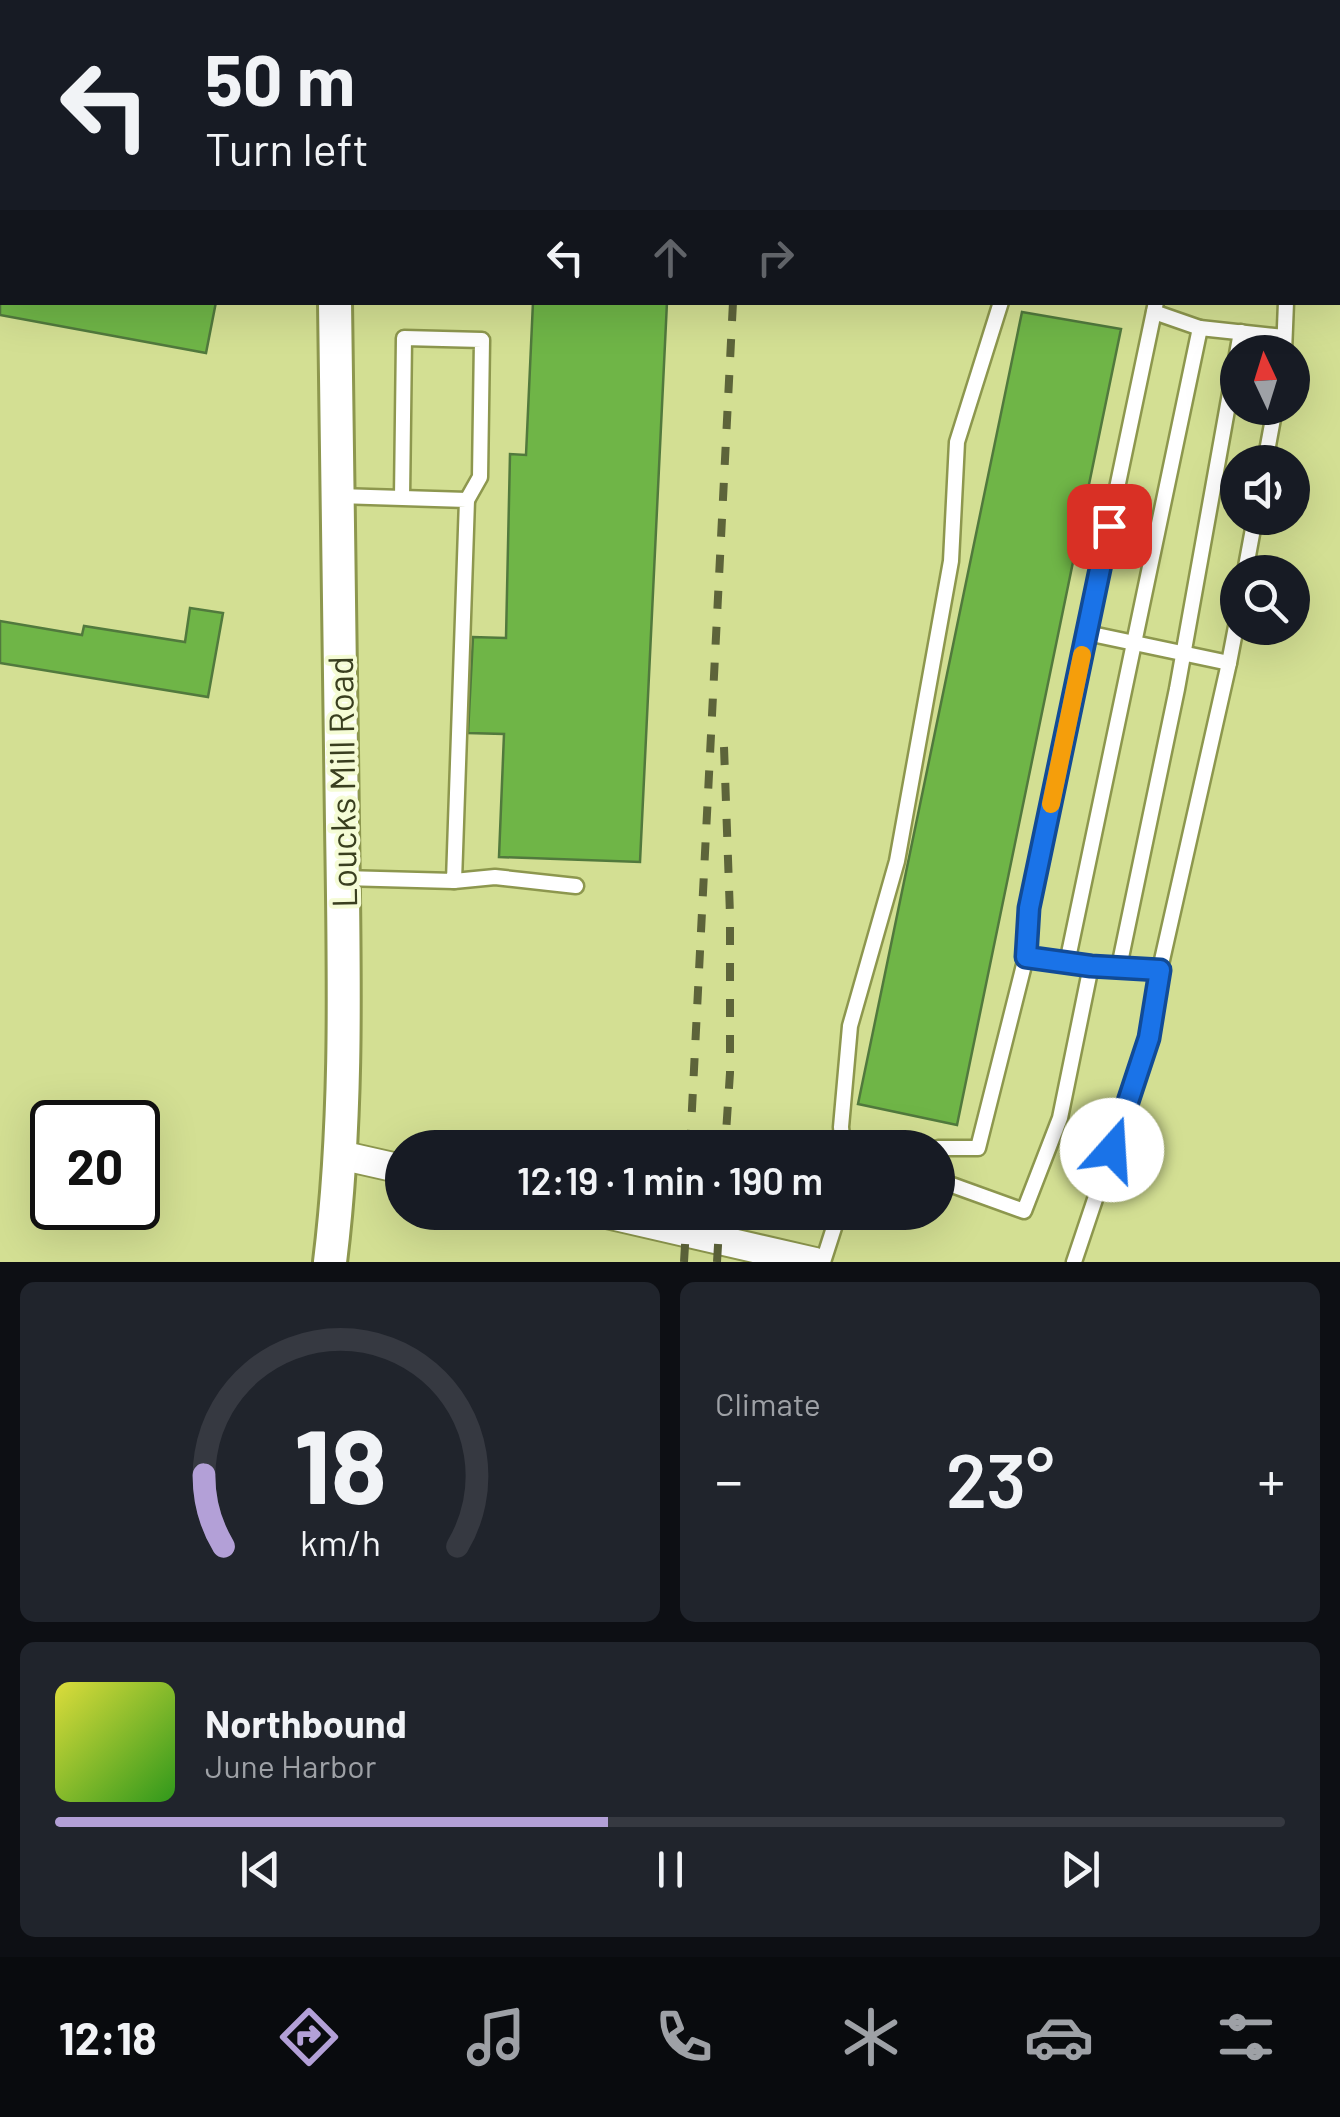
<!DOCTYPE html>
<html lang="en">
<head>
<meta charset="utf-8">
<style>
  :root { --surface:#171b24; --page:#20242c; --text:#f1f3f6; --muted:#9ea1a6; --line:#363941; --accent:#b3a0d7 }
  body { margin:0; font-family:Barlow,sans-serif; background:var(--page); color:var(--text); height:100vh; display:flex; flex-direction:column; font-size:38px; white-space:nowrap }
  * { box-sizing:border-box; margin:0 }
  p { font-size:32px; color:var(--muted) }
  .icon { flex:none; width:55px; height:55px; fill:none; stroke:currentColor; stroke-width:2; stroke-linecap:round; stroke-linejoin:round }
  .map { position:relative; height:1262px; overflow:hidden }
  .panel { display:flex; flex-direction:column; gap:20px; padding:20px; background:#0d0f14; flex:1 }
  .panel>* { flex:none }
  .guide { position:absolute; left:0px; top:0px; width:1340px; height:305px; box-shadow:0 10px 40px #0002; background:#171b24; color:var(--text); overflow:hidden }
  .needle { width:65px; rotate:356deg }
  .fabs { position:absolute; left:1220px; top:335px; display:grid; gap:20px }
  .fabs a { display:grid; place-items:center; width:90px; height:90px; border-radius:50%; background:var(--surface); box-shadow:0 10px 40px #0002; font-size:50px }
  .speed { position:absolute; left:30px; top:1100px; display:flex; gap:20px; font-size:50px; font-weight:700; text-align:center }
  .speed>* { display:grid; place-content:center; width:130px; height:130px; border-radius:50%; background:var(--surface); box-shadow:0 10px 40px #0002; line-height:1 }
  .speed .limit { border:5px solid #111; border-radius:15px; background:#fff; color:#111 }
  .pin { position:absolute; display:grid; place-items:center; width:85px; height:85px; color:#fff; margin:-42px; border-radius:20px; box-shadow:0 5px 15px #0006 }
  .me { position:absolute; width:110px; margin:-55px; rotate:19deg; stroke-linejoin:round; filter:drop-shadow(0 0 8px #0008) }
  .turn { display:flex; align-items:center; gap:35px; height:210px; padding:0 40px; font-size:45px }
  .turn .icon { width:130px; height:130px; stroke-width:2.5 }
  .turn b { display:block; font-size:70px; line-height:85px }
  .lanes { display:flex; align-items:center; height:95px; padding:0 40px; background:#0003; justify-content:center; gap:50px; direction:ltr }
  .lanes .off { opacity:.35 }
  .big { font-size:75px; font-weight:600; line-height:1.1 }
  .panel .card { flex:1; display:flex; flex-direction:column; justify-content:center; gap:15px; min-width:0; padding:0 35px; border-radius:15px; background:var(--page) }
  .panel .dial { align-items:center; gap:0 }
  .dial svg { height:260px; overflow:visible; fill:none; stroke:var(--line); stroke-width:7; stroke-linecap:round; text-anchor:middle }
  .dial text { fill:var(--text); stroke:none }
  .song { display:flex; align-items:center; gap:30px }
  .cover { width:120px; height:120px; border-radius:15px; background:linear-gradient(135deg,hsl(60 70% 55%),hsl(110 70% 35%)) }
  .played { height:10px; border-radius:5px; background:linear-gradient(90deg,var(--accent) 45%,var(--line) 45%) }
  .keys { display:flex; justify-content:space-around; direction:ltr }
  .heat { display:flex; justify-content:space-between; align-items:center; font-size:55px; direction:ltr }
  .panel .tiles { flex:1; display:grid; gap:20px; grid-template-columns:1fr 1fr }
  .card:last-child { grid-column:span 2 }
  .trip { position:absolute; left:385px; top:1130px; width:570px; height:100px; border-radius:50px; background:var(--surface); box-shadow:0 10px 40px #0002; font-weight:600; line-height:100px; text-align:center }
  .tabs { display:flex; height:160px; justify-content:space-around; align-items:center; background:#090b0e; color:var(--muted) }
  .tabs .icon { width:70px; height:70px }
  .tabs .active { color:var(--accent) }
  .tabs b { font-size:45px; color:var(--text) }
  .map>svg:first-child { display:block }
  .building { fill:#6fb547; stroke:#51793d; stroke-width:2.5 }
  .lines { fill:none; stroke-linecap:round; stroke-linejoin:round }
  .service-casing { stroke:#8d974e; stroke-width:19 }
  .minor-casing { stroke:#8d974e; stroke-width:32 }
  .tertiary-casing { stroke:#8d974e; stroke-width:38 }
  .service { stroke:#fff; stroke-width:14 }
  .minor { stroke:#fff; stroke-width:28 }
  .tertiary { stroke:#fff; stroke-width:32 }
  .rail { stroke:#5d643a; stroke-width:8; stroke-dasharray:18 18; stroke-linecap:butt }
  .route-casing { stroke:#114b97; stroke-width:25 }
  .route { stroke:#1a73e8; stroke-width:18 }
  .slow { stroke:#f59e0b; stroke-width:18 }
  .labels { text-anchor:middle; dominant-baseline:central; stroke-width:8; stroke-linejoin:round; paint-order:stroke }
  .street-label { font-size:35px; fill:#393e1f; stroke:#f5fcd6 }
</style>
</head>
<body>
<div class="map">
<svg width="1340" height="1262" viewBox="0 0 1340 1262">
  <rect width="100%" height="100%" fill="#d3df93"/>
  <g class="building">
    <polygon points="0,239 2,240 2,302 216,302 206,353 0,315"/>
    <polygon points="533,302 667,302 640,862 499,857 504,734 468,733 473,637 506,638 510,454 526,455"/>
    <polygon points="1022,312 1121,329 957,1125 858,1104"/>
    <polygon points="190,608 223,613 208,697 0,663 0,621 82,635 84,626 185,642"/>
  </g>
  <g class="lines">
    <g class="service-casing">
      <g id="service">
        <polyline points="83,0 96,2"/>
        <polyline points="45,2 45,0"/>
        <polyline points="1037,2 1037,0"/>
        <polyline points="1160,2 1160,0"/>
        <polyline points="1301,2 1301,0"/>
        <polyline points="1154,312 1200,328"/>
        <polyline points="1284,352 1286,302"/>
        <polyline points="1265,462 1275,408"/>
        <polyline points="338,496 467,500 454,881 343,878"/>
        <polyline points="402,497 404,338 482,340 480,477 467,500"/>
        <polyline points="1245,572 1255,518"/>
        <polyline points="1087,633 1229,663"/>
        <polyline points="454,881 495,877 576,886"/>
        <polyline points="1026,957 1029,908 1156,302"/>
        <polyline points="1067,963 1200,328 1284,337"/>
        <polyline points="1091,966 1160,969 1229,663 1238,616"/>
        <polyline points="1119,967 1177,689 1241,332"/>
        <polyline points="843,1148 841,1127 850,1026 897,861 951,561 957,442 1001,302"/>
        <polyline points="938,1148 978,1148 1026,957 1091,966 1060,1118 1024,1211 938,1180"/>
        <polyline points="823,1262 839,1212"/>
        <polyline points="1074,1262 1149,1038 1160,969"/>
      </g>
    </g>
    <g class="minor-casing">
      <g id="minor">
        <polyline points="340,1155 402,1169"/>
        <polyline points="598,1212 815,1262"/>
      </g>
    </g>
    <g class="tertiary-casing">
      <g id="tertiary">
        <polyline points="332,0 332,2"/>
        <path d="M330,1262C348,1117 344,970 342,824C340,650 337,476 335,302"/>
      </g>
    </g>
    <use href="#service" class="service"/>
    <use href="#minor" class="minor"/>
    <use href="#tertiary" class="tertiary"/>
    <g class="rail">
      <polyline points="749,2 749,0"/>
      <polyline points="764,2 764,0"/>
      <polyline points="724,747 730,915 730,1073 725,1148"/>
      <polyline points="690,1148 733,302"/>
      <polyline points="684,1262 687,1212"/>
      <polyline points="717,1262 720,1212"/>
    </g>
  </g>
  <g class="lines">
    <g class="route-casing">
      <polyline id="route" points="1109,526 1029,908 1026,957 1091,966 1160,970 1149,1038 1112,1150"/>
    </g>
    <use href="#route" class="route"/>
    <polyline class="slow" points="1051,804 1082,655"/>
  </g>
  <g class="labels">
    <g class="street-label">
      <text transform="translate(341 782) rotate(-91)">Loucks Mill Road</text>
    </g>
  </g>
</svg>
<div class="fabs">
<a><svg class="needle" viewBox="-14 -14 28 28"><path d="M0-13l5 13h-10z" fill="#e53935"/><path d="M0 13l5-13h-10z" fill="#9ea1a6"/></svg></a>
<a><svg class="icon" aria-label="sound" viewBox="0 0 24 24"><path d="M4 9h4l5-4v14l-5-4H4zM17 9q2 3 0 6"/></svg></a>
<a><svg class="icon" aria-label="search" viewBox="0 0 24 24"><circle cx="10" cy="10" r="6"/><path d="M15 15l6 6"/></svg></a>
</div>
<div class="speed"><div class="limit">20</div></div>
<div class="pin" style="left:1109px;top:526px;background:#d93025"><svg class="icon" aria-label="arrive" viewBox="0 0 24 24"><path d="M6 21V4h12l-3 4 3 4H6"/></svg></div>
<svg class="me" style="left:1112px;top:1150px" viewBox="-20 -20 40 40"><circle r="19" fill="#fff"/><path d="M0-13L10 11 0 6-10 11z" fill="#1a73e8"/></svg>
<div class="trip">12:19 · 1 min · 190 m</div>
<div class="guide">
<div class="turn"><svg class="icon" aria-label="left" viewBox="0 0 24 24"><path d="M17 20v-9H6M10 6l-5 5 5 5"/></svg><div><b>50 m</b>Turn left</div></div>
<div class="lanes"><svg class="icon" aria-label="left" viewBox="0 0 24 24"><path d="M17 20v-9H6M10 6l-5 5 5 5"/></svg><svg class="icon off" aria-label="ahead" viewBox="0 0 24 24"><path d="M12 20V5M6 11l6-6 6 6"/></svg><svg class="icon off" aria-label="right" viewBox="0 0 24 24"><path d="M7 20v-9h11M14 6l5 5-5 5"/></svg></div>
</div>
</div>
<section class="panel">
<div class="tiles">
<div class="card dial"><svg viewBox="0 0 100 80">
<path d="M14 69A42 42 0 1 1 86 69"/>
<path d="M14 69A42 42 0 0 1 8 47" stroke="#b3a0d7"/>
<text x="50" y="56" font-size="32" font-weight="700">18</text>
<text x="50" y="72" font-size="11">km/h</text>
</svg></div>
<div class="card"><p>Climate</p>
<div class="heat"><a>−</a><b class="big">23°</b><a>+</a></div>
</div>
<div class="card">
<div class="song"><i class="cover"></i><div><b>Northbound</b><p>June Harbor</p></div></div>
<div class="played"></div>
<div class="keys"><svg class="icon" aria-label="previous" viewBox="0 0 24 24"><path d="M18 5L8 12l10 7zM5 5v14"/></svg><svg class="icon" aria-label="pause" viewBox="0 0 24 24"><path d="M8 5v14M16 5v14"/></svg><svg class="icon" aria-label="next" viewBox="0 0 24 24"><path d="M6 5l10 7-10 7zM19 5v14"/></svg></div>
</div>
</div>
</section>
<nav class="tabs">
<b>12:18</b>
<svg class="icon active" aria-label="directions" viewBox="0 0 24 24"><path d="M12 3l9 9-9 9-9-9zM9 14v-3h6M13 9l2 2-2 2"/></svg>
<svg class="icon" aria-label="music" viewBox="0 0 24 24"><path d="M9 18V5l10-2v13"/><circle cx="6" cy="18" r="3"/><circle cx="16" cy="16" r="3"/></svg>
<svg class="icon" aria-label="phone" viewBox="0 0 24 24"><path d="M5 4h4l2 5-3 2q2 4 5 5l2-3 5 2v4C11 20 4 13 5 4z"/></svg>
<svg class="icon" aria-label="climate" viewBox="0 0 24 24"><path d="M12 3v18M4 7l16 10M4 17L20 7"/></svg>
<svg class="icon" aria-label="car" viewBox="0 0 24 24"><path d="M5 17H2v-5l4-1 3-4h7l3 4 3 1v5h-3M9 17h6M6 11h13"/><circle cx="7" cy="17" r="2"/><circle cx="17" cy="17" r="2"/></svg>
<svg class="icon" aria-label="filters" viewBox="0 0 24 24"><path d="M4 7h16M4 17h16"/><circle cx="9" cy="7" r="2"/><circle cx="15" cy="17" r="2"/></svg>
</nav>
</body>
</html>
